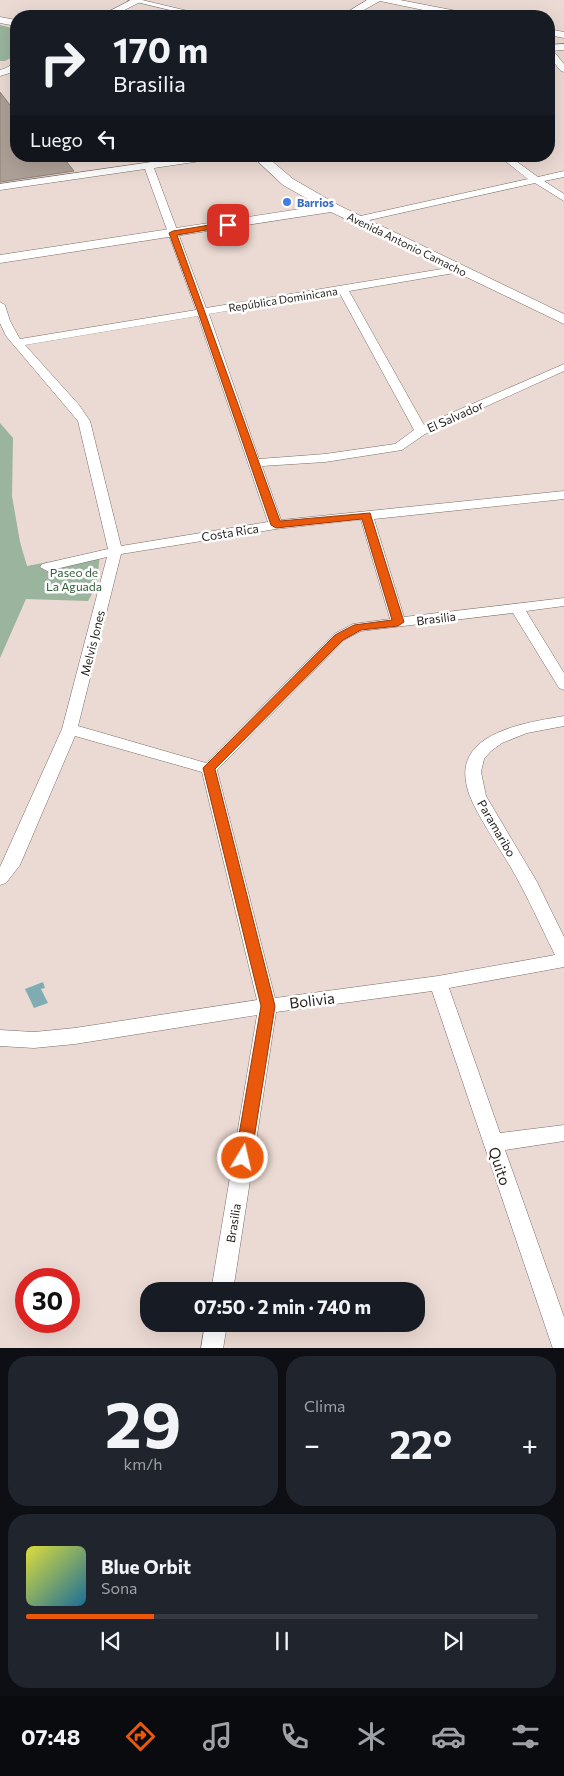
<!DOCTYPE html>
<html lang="es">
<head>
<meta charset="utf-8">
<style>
  :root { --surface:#171b24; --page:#20242c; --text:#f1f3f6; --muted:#9ea1a6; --line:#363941; --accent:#ea580c }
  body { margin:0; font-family:Commissioner,sans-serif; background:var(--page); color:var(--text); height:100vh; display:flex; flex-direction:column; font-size:19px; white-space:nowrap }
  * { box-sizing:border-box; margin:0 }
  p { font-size:16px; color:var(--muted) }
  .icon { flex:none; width:28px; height:28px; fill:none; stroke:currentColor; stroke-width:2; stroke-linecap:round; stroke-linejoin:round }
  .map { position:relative; height:1348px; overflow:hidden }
  .details { display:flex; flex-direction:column; gap:8px; padding:8px; background:#0d0f14; flex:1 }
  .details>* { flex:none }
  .top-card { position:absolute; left:10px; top:10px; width:545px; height:152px; border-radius:20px; box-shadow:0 5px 20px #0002; background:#171b24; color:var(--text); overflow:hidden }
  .speed { position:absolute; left:15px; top:1268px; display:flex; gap:10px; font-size:25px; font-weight:700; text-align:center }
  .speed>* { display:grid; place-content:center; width:65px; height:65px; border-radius:50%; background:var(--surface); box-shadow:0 5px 20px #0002; line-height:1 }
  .speed .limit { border:8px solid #d22; background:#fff; color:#111 }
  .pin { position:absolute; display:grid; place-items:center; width:42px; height:42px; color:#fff; margin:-21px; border-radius:10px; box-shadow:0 2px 8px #0006 }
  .me { position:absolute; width:55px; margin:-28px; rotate:9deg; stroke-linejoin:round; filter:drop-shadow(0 0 4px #0008) }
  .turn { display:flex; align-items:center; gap:18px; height:105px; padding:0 20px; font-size:22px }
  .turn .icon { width:65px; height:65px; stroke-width:2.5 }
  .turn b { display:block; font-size:35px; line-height:42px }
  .then { display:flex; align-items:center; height:48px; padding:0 20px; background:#0003; gap:10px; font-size:19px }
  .big { font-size:38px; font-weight:700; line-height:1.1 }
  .details .card { flex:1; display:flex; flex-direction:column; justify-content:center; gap:8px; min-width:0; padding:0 18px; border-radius:20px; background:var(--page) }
  .details .dial { align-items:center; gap:0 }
  .dial b { font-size:65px; line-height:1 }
  .song { display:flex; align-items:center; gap:15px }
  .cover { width:60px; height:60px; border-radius:8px; background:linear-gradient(135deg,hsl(60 70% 55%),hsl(200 70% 35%)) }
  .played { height:5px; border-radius:2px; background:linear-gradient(90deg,var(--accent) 25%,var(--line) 25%) }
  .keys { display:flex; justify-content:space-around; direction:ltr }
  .heat { display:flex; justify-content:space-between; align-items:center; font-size:28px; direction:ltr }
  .details .tiles { flex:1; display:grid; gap:8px; grid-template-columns:1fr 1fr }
  .card:last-child { grid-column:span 2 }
  .trip { position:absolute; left:140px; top:1282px; width:285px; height:50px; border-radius:20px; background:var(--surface); box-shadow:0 5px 20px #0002; font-weight:700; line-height:50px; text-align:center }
  .dock { display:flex; height:80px; justify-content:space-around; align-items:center; background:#090b0e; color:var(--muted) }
  .dock .icon { width:35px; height:35px }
  .dock .selected { color:var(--accent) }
  .dock b { font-size:22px; color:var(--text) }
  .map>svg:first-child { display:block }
  .green { fill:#9ab49d }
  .water { fill:#7eacb2 }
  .building { fill:#ada097; stroke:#8e8178 }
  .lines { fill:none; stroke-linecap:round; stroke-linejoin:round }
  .street-casing { stroke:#7b6d67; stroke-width:1 }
  .secondary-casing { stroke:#7b6d67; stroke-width:1 }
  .street { fill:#fff; fill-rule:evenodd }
  .secondary { fill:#fff; fill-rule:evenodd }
  .route { fill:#ea580c; stroke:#983908 }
  .shop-dot { fill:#3f7fe0; stroke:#fff; stroke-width:2 }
  .labels { text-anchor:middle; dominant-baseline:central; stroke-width:5; stroke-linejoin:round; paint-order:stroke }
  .far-shop-label { font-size:11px; font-weight:bold; fill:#366cbe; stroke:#fff; text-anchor:start }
  .far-street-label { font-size:11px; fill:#241e1b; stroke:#fff }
  .street-label { font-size:12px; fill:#241e1b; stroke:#fff }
  .park-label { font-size:12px; fill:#305e39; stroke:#fff }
  .near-street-label { font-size:15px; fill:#241e1b; stroke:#fff }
</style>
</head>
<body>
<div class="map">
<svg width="564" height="1349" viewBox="0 0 564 1349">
  <rect width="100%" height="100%" fill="#ebdad3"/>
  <g class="green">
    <polygon points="0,25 16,29 16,55 5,61 0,61"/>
    <polygon points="0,423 13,438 12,496 20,542 27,566 100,552 97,585 88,601 26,599 0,658"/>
  </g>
  <polygon class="water" points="43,982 45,988 41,989 48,1003 34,1008 25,989"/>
  <polygon class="building" points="0,92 13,109 16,108 16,156 62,156 74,171 0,182"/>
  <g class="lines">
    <g class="street-casing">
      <g id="street">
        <polygon points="128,0 142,0 209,16 195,16"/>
        <polygon points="550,54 556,54 564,64 564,72 561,71 550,58"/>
        <path d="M193,156H218L214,159L154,168L206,308L460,266L464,267L465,269L460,272L349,291L424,425L564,364V371L425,434L402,450L325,462L262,466L281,520L564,491V499L374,519L404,617L564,598V606L526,611L564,673V690L559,688L513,613L361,631L344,640L217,770L275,998L438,976L555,955C540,925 527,895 510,866C498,846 477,815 469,794C465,781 463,769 469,757C483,728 536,721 564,716V726L527,733L502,743L491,751L484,759L481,772L486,796L537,882L564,937V967L449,988L500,1133L564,1125V1141L505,1150L564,1317V1349H553L432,991L276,1012L233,1291H211L257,1015L75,1044L34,1048L0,1046V1030L34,1032L75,1028L257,1000L202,772L75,736L20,865L6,883L0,885V867L62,729L107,557L47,571L40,567L42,564L108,549L78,421L6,336L0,323V302L5,305L10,321L20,339L196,310L145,169L0,190V184ZM339,292L414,430L395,444L325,454L259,459L209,314ZM198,316L268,522L121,546L90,421L79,405L25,345ZM361,520L390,619L353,624L334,634L206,763L78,726L121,554L276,529Z"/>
        <polygon points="499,156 509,156 538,177 564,171 564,177 544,181 564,194 564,201 535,183 356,223 351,220 356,217 528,179"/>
        <polygon points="205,1324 227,1324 223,1349 201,1349"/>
      </g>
    </g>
    <g class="secondary-casing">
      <g id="secondary">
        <polygon points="131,0 144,0 113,16 100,16"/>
        <polygon points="367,0 400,0 467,13 472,16 452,16 380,1 353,16 341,16"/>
        <polygon points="0,17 16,20 16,26 0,23"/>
        <polygon points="549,29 564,32 564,38 549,35"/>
        <polygon points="564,44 564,50 549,51 549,45"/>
        <polygon points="16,62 16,71 0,76 0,70 6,68"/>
        <polygon points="252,156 266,156 293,179 338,205 564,314 564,324 331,212 0,263 0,255 320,206 283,185"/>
      </g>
    </g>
    <use href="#street" class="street"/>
    <use href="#secondary" class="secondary"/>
  </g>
  <polygon class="route" points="228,222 230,223 230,226 177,235 280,521 370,513 404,622 398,626 361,630 343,640 215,769 275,1006 251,1158 249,1163 243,1164 238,1163 235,1158 261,1006 203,768 335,635 354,625 392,620 362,519 276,528 271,525 198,312 169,233 173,231"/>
  <circle class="shop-dot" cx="287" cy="202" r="5"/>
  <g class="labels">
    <g class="far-shop-label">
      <text x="297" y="202">Barrios</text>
    </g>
    <g class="far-street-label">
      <text transform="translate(407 244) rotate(26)">Avenida Antonio Camacho</text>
      <text transform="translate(283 299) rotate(-9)">República Dominicana</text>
    </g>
    <g class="street-label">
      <text transform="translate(455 416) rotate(-24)">El Salvador</text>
      <text transform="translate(230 532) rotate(-9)">Costa Rica</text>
      <text transform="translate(436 618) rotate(-7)">Brasilia</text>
      <text transform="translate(92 643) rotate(-76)">Melvis Jones</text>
      <text transform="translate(497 828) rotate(60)">Paramaribo</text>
      <text transform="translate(233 1223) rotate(-81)">Brasilia</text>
    </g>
    <g class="park-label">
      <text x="74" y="572">Paseo de<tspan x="74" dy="14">La Aguada</tspan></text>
    </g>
    <g class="near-street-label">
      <text transform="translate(312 1000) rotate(-7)">Bolivia</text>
      <text transform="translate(500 1166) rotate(71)">Quito</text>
    </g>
  </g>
</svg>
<div class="speed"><div class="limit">30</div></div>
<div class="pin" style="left:228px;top:225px;background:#d93025"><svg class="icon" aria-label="arrive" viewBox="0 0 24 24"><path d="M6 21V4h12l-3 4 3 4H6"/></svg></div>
<svg class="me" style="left:243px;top:1158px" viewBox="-20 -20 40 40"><circle r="17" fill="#ea580c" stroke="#fff" stroke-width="3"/><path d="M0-11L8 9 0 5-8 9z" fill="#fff"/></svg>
<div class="trip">07:50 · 2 min · 740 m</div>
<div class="top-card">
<div class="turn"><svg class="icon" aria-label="right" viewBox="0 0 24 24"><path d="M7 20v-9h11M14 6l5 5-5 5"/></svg><div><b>170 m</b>Brasilia</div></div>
<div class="then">Luego<svg class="icon" aria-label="left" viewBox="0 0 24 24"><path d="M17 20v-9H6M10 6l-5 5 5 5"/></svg></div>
</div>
</div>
<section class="details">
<div class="tiles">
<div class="card dial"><b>29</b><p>km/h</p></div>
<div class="card"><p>Clima</p>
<div class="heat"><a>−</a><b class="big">22°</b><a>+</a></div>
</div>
<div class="card">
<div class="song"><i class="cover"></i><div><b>Blue Orbit</b><p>Sona</p></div></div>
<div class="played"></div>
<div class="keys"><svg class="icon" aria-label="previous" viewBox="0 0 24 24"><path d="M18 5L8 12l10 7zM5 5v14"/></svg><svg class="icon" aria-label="pause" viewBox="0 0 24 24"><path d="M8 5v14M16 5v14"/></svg><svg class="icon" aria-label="next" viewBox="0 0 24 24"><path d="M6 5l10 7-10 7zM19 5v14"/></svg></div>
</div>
</div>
</section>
<nav class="dock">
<b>07:48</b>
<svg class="icon selected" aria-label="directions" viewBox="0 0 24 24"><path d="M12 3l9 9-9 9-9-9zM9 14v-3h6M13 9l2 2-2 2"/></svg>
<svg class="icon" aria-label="music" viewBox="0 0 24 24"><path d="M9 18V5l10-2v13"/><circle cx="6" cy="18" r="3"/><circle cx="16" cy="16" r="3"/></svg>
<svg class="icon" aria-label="phone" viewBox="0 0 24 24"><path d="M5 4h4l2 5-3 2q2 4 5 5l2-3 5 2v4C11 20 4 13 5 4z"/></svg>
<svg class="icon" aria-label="climate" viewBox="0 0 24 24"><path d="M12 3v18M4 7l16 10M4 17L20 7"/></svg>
<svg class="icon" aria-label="car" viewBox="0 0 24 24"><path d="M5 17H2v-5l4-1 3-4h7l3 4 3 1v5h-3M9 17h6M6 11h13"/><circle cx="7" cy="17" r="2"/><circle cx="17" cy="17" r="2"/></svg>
<svg class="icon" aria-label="filters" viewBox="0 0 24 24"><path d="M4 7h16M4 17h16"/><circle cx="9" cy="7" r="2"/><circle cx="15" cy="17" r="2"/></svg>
</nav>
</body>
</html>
